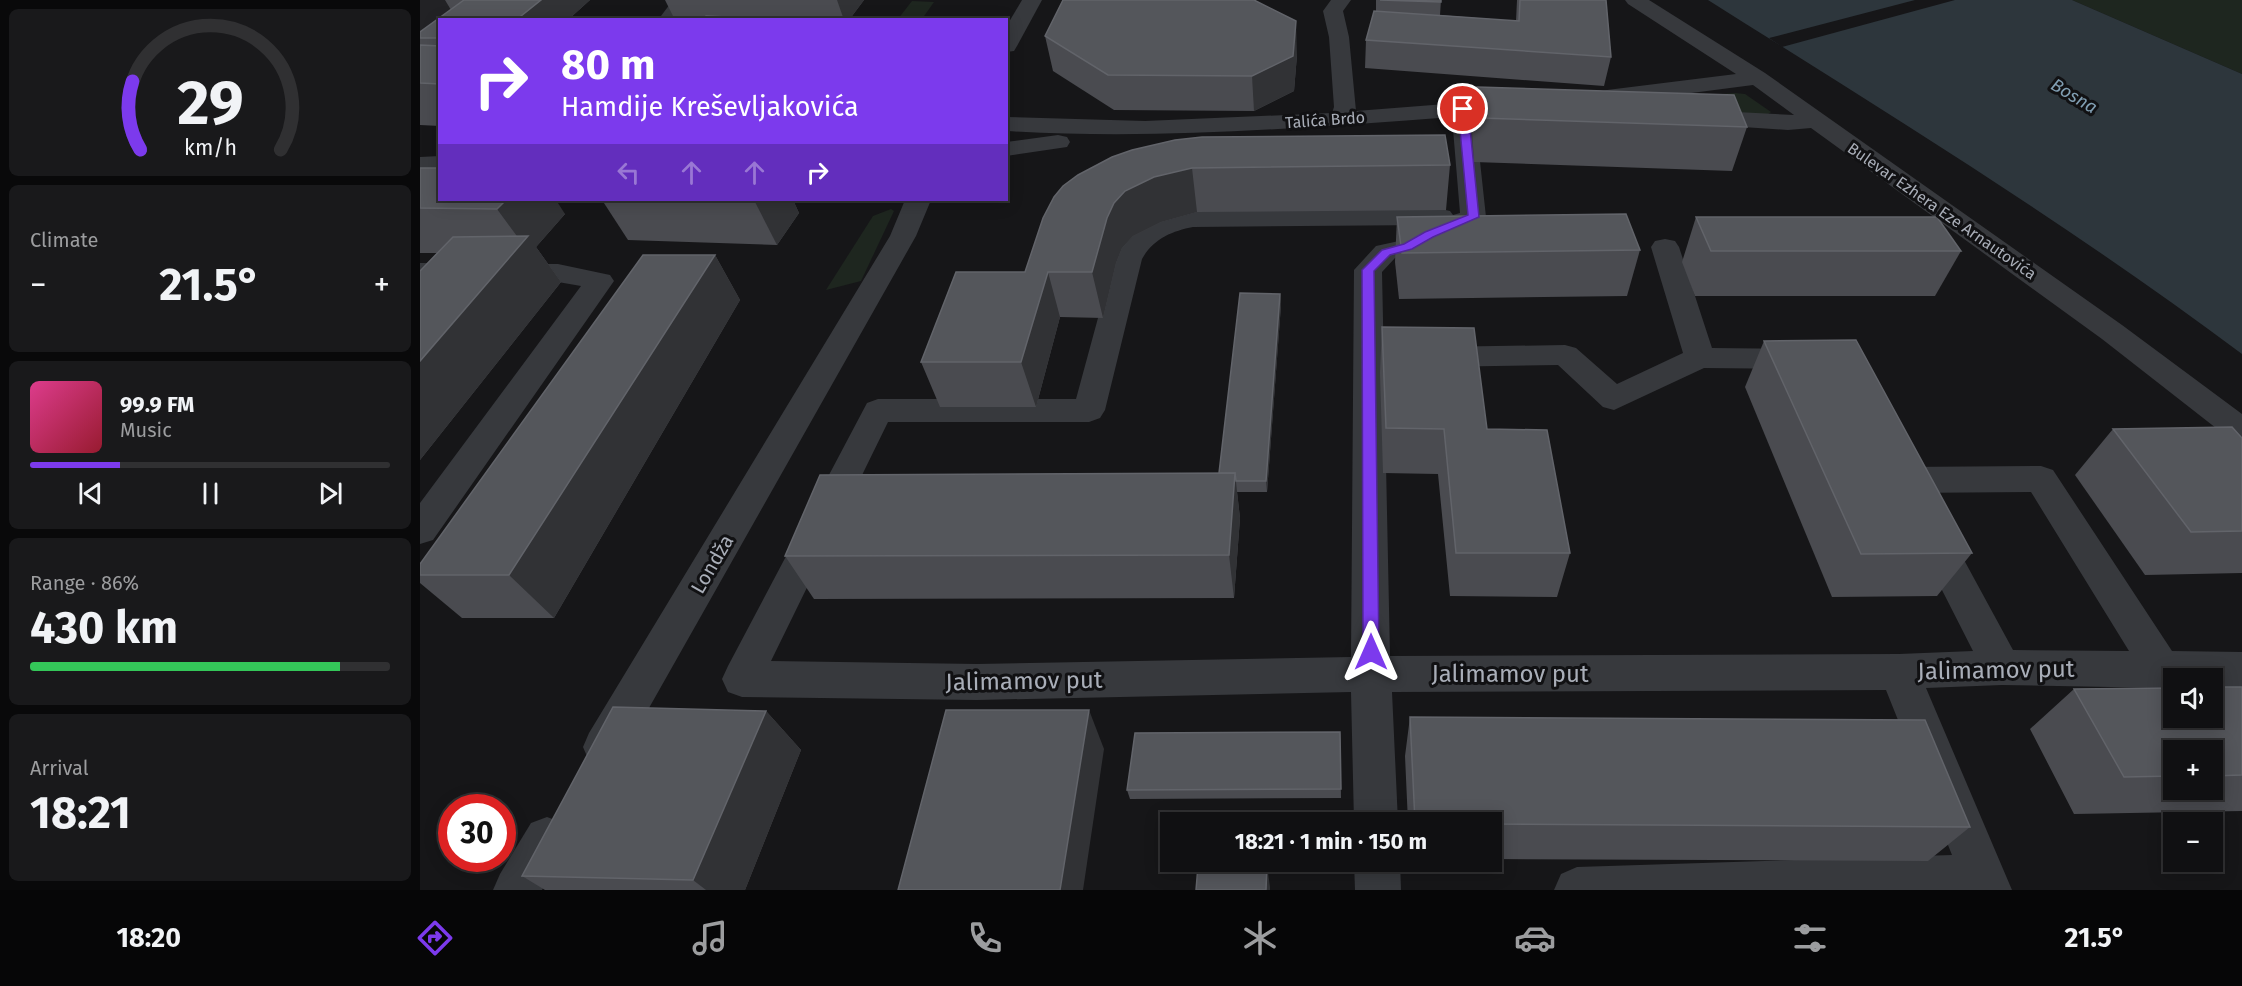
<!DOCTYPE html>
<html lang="en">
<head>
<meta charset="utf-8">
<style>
  :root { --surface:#101012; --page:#19191b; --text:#f1f3f6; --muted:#9c9d9f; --line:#303032; --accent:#7c3aed }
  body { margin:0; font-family:"Fira Sans",sans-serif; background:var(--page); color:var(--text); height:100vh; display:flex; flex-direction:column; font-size:22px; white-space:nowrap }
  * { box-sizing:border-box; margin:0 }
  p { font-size:20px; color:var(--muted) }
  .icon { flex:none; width:33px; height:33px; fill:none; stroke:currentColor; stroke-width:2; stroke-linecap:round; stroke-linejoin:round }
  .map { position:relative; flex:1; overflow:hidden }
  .details { display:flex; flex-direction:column; gap:9px; padding:9px; background:#09090a; width:420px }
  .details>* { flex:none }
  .guide { position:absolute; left:18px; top:18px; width:570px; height:183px; border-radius:0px; box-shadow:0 3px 15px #0003,0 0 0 2px var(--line); background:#7c3aed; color:#fff; overflow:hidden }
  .controls { position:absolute; left:1743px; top:668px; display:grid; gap:12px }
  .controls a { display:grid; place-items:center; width:60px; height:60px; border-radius:0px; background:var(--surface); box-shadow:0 3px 15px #0003,0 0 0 2px var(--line); font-size:30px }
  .speed { position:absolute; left:18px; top:794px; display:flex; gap:12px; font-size:30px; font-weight:700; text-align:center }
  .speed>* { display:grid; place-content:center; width:78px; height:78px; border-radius:50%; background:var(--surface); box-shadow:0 3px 15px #0003,0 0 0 2px var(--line); line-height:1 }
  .speed .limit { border:9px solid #d22; background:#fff; color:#111 }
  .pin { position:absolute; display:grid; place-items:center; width:51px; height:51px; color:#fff; margin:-26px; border:3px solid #fff; border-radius:50%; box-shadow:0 2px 6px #0007 }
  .me { position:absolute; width:66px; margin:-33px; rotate:0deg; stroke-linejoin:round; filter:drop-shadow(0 0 4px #0008) }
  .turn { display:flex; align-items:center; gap:21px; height:126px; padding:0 24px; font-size:27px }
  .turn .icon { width:78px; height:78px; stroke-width:2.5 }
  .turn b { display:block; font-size:42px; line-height:51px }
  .lanes { display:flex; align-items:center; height:57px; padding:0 24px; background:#0003; justify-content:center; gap:30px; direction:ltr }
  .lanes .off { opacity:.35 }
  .big { font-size:45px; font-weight:700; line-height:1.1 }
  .details .tile { flex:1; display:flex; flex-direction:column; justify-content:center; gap:9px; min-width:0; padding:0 21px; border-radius:9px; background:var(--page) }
  .details .dial { align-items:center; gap:0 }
  .dial svg { height:156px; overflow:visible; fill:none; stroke:var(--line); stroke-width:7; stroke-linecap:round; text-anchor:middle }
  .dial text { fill:var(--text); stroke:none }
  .song { display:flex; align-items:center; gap:18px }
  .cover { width:72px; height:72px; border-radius:9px; background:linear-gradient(135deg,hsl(330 70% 55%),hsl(350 70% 35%)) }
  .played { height:6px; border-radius:3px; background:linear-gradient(90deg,var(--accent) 25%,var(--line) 25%) }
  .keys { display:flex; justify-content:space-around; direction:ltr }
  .heat { display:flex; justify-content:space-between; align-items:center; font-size:33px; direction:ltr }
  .charge { height:9px; border-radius:4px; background:linear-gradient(90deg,#34c759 86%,var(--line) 0) }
  .trip { position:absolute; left:740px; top:812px; width:342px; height:60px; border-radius:0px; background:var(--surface); box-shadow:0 3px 15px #0003,0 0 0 2px var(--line); font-weight:700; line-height:60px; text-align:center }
  .tab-bar { display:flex; height:96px; justify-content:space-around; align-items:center; background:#060607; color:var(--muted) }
  .tab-bar .icon { width:42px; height:42px }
  .tab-bar .on { color:var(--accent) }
  .tab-bar b { font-size:27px; color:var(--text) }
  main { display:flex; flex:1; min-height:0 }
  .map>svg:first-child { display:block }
  .built { fill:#222225 }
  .green { fill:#1e261f }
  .water { fill:#2d363c }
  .pier { fill:#161618 }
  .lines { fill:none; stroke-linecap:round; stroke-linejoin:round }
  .minor { fill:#37393d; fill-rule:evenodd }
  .wall { fill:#4a4b50; fill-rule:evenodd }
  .shaded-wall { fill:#313235 }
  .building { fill:#54565b; stroke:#62646a; stroke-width:1.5 }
  .route { fill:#7c3aed; stroke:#51269a; stroke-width:1.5 }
  .labels { text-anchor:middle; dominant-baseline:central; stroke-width:6; stroke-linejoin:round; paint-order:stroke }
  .far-street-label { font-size:16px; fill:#a9aeb8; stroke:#111113 }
  .far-water-label { font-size:18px; font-style:italic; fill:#809eb2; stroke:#111113 }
  .street-label { font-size:20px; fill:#a9aeb8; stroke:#111113 }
  .near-street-label { font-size:24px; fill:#a9aeb8; stroke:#111113 }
</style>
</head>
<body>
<main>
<section class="details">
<div class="tile dial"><svg viewBox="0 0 100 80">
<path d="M14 69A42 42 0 1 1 86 69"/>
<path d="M14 69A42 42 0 0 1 10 34" stroke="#7c3aed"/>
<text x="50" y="56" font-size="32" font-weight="700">29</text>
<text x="50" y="72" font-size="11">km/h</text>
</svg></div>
<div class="tile"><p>Climate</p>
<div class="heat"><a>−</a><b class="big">21.5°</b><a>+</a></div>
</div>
<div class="tile">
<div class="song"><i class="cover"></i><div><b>99.9 FM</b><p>Music</p></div></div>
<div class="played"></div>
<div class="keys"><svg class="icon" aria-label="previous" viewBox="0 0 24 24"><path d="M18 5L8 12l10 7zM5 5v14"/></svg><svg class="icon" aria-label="pause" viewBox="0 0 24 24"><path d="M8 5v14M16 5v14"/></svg><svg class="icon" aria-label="next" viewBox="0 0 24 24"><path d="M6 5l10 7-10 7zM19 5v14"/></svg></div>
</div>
<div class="tile"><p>Range · 86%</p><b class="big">430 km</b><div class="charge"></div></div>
<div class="tile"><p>Arrival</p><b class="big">18:21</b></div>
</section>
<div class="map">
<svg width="1822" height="890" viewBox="0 0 1822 890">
  <rect width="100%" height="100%" fill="#161618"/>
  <polygon class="built" points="0,0 52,0 20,20 0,37"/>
  <g class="green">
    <polygon points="1652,0 1822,0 1822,74"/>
    <polygon points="492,1 514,2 502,19 478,19"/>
    <polygon points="1315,93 1325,94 1351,112 1347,115 1190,103"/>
    <polygon points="471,209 474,211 441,281 406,290 453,216"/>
  </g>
  <path class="water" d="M1288,0H1652L1822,74V354C1651,226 1469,114 1288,0Z"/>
  <polygon class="pier" points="1495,0 1535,0 1362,47 1349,38"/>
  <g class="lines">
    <g class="minor">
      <polygon points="253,0 273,0 259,20 238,20"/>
      <polygon points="602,0 622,0 597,46 594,51 586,52 586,27"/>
      <path d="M911,0H931L923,11L929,37L936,111L1064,101L1072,103L1076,108L1072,113L1055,115L1066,217L1062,223L1018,240L998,253L975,258L962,272L970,656L1479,654L1553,651L1494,535L1499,525L1512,521L1525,525L1593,650L1709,651L1611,492L1483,493L1471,489L1466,480L1471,471L1483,467L1621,466L1633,470L1752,651L1822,652V688L1792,687V678H1754V687L1742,688L1582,685L1506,688L1592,890H1134L1141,874L1157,867L1532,855L1466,690L972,692L978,822H934L931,692L557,700L322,697L308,692L302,679L308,666L447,403L458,399H656L694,259C715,225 735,219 773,211L1021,209L1030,211L1033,215L1040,213L1032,117C883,128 736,140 586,131V117L725,121L912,113L914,107L909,37L903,11ZM1008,225L979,241L956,246L934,270L931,657L557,664L351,661L468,422H669L680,418L685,410L722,259C733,239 752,231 773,227Z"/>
      <polygon points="1205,0 1229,0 1345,73 1702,325 1822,414 1822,443 1810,439 1682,339 1391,128 1368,130 1278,124 1270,122 1266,117 1270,112 1278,110 1374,115 1333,85 1187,104 1179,102 1176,97 1179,92 1187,90 1316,74 1208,4"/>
      <polygon points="638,135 647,137 650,142 647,147 586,156 586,142"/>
      <polygon points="20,156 20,170 0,171 0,157"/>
      <polygon points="485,200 511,200 496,236 199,761 184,767 169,761 163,747 169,733 470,236"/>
      <polygon points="1245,239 1255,241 1259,247 1292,348 1381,349 1392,352 1396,359 1392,366 1381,369 1284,368 1194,410 1183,407 1138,365 1014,367 1003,364 999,357 1003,350 1014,347 1145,345 1156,348 1197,384 1263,353 1231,247 1235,241"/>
      <polygon points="0,263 138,264 190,275 194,281 13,540 0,544 0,503 161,286 138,282 0,281"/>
      <polygon points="127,817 143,823 149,839 122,890 73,890 80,874 111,823"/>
      <polygon points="934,861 980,861 981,890 935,890"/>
    </g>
  </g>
  <g class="wall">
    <polygon points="25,0 170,0 150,18 151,20 20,20 20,126 0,125 0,32 31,10"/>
    <polygon points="245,0 444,0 429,20 255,20"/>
    <polygon points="956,0 1021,0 1020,15 1096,21 1097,0 1186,0 1191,57 1184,86 945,68 946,40 956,11"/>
    <polygon points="625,36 877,55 874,91 834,111 694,110 633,71"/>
    <polygon points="1057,87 1327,127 1312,171 1054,162 1052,131"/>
    <polygon points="692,157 1030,165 1026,210 777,212 741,222 713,236 702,248 696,263 683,318 640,317 616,407 520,407 501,362 605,272"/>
    <polygon points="0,168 145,214 116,247 141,282 0,460 0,271 17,253 0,253"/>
    <polygon points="182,200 373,200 379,213 357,245 208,240"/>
    <polygon points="977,217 1220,250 1207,296 979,299 975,262"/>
    <polygon points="1276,217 1541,251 1515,296 1275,296 1262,262"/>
    <polygon points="295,255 320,300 134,618 42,618 0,583 0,564"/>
    <polygon points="860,294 861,305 847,492 817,492 820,518 814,598 394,599 365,556 799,473"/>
    <polygon points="962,327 1067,429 1150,553 1137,597 1030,596 1018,474 963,473 960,373"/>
    <polygon points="1344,341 1552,553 1517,596 1412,597 1325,387"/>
    <polygon points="1693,429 1822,438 1822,573 1725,575 1655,475"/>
    <path d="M1822,687V811L1654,814L1610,729L1654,689ZM1754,750H1792V789H1754Z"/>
    <polygon points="346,711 381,750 325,890 125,890 102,876"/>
    <polygon points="990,717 1550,827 1508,861 1071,859 1071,822 988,822 985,756"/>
    <polygon points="920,732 921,798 710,799 707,790"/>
  </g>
  <g class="shaded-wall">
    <polygon points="107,0 170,0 150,18 151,20 96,20"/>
    <polygon points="417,0 444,0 429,20 424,20"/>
    <polygon points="876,21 877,55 874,91 834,111 832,76"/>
    <polygon points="772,168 777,212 741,222 713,236 702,248 696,263 683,318 672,272 687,218 694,203 705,191 734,177"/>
    <polygon points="86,200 136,200 145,214 116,247 141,282 0,460 0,361 102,243 77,209"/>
    <polygon points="334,200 373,200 379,213 357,245"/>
    <polygon points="295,255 320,300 134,618 89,575"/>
    <polygon points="628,272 640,317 616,407 601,362"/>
    <polygon points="860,294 861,305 847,492 846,481"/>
    <polygon points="815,473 820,518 814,598 809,555"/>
    <polygon points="669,710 684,749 663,890 640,890"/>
    <polygon points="346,711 381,750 325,890 286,890 273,880"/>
    <polygon points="847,865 850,887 850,890 846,890"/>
  </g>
  <g class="building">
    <polygon points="44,0 121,0 96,20 20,20 20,38 0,38 0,32"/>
    <polygon points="643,0 834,0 876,21 873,56 832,76 688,75 625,36"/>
    <polygon points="960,0 1021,0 1021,2"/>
    <polygon points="1100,0 1186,0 1191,57 946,40 954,11 1099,21"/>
    <polygon points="286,16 370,20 282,20"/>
    <polygon points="0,45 20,46 20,84 0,83"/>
    <polygon points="1057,87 1314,95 1327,127 1059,118"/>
    <polygon points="1025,135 1030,165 772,168 734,177 705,191 694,203 687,218 672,272 628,272 601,362 501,362 536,272 605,272 623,218 634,197 643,186 658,175 692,157 712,150 755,140 782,137"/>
    <polygon points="0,168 20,168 20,200 86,200 77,209 0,208"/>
    <polygon points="1206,214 1220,250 982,253 977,217"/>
    <polygon points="1276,217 1517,217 1541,251 1291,251"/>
    <polygon points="108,236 0,361 0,271 33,237"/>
    <polygon points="223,255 295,255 89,575 0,575 0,564"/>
    <polygon points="820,293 860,294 846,481 816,481 815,473 799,473"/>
    <polygon points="962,327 1054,328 1067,429 1127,430 1150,553 1036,553 1024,429 966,428"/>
    <polygon points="1436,340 1552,553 1441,554 1344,341"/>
    <polygon points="1812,427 1822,438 1822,531 1771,532 1693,429"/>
    <polygon points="815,473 809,555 365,556 400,475"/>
    <polygon points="1792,687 1822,687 1822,775 1792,776 1792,750 1754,750 1754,776 1704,777 1654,689 1754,688 1754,717 1792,717"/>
    <polygon points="193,707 346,711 273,880 102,876"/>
    <polygon points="526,710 669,710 640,890 478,890"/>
    <polygon points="990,717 1505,720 1550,827 1071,824 1071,822 995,822"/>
    <polygon points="920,732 921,789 707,790 715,733"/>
    <polygon points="847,865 846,890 776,890 778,866"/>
  </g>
  <polygon class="route" points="1043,106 1048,109 1059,217 1013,237 992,249 970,255 954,271 959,652 957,657 951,659 945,657 943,652 942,270 962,250 984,244 1005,232 1048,215 1038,109"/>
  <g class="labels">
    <g class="far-street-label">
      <text transform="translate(905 120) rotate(-4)">Talića Brdo</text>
      <text transform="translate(1522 211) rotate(35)">Bulevar Ezhera Eze Arnautovića</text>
    </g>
    <g class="far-water-label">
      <text transform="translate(1654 96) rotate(31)">Bosna</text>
    </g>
    <g class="street-label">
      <text transform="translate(292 564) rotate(-60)">Londža</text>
    </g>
    <g class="near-street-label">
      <text transform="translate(1576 670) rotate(-1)">Jalimamov put</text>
      <text x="1090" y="674">Jalimamov put</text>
      <text transform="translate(604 681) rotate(-1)">Jalimamov put</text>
    </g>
  </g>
</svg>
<div class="controls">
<a><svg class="icon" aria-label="sound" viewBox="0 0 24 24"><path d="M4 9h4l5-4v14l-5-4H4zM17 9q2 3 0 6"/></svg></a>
<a>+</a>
<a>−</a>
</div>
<div class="speed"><div class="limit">30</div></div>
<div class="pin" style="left:1043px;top:109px;background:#d93025"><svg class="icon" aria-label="arrive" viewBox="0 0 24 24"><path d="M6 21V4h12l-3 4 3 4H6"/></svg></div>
<svg class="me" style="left:951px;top:652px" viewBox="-20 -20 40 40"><path d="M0-17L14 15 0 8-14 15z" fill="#7c3aed" stroke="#fff" stroke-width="4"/></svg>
<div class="trip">18:21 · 1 min · 150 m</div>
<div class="guide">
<div class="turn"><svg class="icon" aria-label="right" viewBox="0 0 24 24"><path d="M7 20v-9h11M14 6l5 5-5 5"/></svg><div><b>80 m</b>Hamdije Kreševljakovića</div></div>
<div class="lanes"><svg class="icon off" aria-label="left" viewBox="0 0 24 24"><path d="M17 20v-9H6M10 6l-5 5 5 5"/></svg><svg class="icon off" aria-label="ahead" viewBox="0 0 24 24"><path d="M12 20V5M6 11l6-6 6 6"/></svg><svg class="icon off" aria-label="ahead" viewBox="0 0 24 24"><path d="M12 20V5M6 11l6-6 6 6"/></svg><svg class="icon" aria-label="right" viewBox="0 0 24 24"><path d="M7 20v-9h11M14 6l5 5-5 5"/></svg></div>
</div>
</div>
</main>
<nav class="tab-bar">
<b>18:20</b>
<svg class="icon on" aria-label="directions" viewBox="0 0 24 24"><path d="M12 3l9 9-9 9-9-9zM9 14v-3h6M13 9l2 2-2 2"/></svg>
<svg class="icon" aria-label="music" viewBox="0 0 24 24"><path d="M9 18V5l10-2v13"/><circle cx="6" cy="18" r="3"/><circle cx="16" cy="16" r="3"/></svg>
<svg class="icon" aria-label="phone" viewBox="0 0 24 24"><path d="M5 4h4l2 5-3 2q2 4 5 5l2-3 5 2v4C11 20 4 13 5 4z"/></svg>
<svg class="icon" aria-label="climate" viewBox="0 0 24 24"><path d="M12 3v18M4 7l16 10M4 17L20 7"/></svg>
<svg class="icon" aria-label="car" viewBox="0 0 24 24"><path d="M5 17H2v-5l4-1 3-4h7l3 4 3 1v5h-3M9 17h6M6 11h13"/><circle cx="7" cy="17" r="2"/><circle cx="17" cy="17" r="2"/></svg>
<svg class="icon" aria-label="filters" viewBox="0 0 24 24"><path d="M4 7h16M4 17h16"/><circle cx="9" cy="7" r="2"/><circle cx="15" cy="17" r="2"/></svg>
<b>21.5°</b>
</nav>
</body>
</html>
